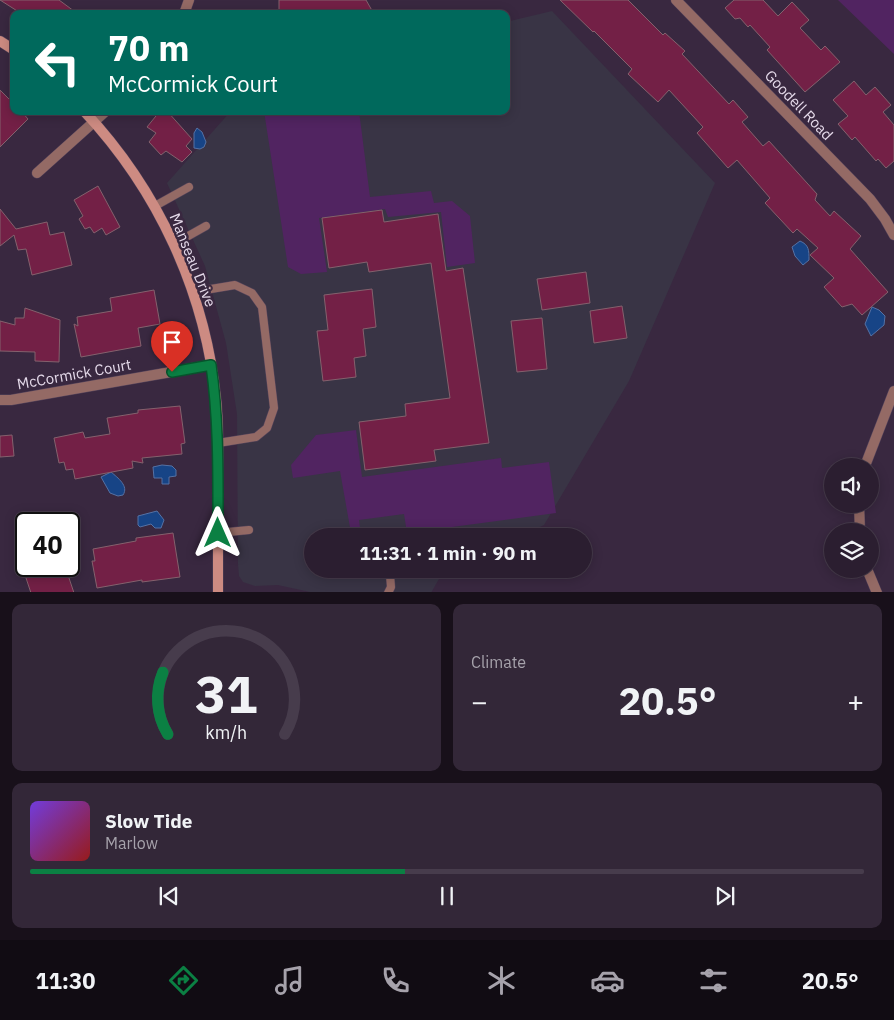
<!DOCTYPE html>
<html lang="en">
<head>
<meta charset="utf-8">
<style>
  :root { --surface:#2b1e30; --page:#332738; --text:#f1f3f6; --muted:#a6a2ab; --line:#473c4c; --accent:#0b8043 }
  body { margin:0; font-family:"IBM Plex Sans",sans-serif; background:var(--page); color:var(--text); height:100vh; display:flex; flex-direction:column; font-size:19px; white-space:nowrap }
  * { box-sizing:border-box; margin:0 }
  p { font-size:16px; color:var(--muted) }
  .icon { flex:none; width:28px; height:28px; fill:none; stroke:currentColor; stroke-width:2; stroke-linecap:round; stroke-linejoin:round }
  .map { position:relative; height:592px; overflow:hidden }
  .drawer { display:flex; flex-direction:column; gap:12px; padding:12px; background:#18101a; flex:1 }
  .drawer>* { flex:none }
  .banner { position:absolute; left:10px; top:10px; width:500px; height:105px; border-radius:10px; box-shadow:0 2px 12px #0003,0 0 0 1px var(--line); background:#00695c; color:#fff; overflow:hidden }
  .controls { position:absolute; left:824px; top:458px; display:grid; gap:10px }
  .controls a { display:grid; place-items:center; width:55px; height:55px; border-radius:50%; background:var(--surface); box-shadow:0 2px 12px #0003,0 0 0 1px var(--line); font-size:25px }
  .speed { position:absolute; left:15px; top:512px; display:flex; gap:10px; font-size:25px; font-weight:700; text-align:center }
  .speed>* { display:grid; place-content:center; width:65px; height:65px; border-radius:50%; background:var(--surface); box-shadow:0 2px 12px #0003,0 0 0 1px var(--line); line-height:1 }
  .speed .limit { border:2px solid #111; border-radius:8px; background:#fff; color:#111 }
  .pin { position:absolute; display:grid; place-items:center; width:42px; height:42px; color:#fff; margin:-51px -21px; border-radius:50% 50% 50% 0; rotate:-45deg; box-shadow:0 0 5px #0007 }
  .pin .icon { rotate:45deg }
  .me { position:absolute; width:55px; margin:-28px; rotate:0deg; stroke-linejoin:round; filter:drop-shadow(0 0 4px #0008) }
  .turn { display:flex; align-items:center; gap:18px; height:105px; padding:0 15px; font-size:22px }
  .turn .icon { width:65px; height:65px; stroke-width:2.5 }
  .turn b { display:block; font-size:35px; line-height:42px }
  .big { font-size:38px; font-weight:700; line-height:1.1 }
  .drawer .widget { flex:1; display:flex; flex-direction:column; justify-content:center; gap:8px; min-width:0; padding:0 18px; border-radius:10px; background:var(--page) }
  .drawer .dial { align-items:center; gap:0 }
  .dial svg { height:130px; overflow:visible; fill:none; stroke:var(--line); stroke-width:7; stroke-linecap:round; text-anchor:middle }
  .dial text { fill:var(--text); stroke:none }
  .song { display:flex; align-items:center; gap:15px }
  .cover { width:60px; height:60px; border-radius:8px; background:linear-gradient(135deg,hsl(260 70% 55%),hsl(0 70% 35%)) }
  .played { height:5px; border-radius:2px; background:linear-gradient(90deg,var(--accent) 45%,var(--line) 45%) }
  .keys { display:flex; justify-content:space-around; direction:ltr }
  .heat { display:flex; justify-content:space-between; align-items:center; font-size:28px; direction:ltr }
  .drawer .tiles { flex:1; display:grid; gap:12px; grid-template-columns:1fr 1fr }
  .widget:last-child { grid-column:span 2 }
  .trip { position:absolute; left:304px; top:528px; width:288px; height:50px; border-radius:25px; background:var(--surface); box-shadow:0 2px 12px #0003,0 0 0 1px var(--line); font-weight:700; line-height:50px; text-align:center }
  .dock { display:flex; height:80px; justify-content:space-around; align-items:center; background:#110c13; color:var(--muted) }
  .dock .icon { width:35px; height:35px }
  .dock .on { color:var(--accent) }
  .dock b { font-size:22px; color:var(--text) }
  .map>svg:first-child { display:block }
  .education { fill:#393445 }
  .green { fill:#512461 }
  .water { fill:#174486; stroke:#5571a4 }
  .building { fill:#732046; stroke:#84616d }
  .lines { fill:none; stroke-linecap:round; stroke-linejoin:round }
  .lane-casing { stroke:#55445b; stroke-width:9 }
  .street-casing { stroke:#55445b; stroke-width:11 }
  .secondary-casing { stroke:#55445b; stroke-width:11 }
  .lane { stroke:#946a65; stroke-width:8 }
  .street { stroke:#946a65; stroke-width:10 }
  .secondary { stroke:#cd8b82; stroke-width:10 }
  .route-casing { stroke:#07532c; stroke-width:12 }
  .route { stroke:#0b8043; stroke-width:9 }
  .labels { text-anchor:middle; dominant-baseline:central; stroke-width:5; stroke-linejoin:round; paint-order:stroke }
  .street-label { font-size:15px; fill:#e5daea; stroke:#392840 }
</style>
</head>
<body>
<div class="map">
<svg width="894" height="593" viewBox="0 0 894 593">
  <rect width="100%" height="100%" fill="#392840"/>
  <polygon class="education" points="552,11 715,183 629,381 544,525 521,536 312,536 312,569 457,569 440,577 431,593 310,592 278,585 255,586 243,582 239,576 238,564 237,414 226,343 205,266 167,183 231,111 506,111 506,22"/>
  <g class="green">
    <polygon points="838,0 894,0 894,54"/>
    <polygon points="264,111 359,111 370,197 431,191 434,203 452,201 470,216 475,263 447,267 441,212 388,217 385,209 319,218 327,272 301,274 288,267"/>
    <polygon points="356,430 362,477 501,458 502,468 549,462 556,513 407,533 404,514 359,520 361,536 351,533 340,471 293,478 291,465 316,435"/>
  </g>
  <g class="water">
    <polygon points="197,128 202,132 206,142 204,147 200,149 194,148 194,133"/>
    <path d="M800,241C809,245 809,250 809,260L803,265L795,256L792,247Z"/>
    <polygon points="872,307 879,310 885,316 884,325 871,336 865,324"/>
    <polygon points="162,465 172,466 176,470 176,476 169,477 169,484 162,484 162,478 154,478 153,467"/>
    <path d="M111,472C118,478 129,486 123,495L118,496L110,493L101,477Z"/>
    <polygon points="157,511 164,520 161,528 155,528 151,524 140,527 138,525 138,516"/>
  </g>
  <g class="building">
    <polygon points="0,0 59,0 78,14 22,14"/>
    <polygon points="279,0 366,0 374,14 279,14"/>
    <polygon points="560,0 628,0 663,35 665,33 685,51 682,54 729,104 733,100 748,117 742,122 763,146 769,141 817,194 815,200 830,216 834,211 861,236 850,249 888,292 862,315 852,304 842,307 824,287 834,278 810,255 818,248 797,229 793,233 765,203 770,198 737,160 728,168 697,133 703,127 669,90 658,102 628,74 632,69 594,31 593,32"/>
    <polygon points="734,0 763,0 778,16 792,2 809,20 800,28 821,50 825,46 840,62 805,92 767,50 770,47 750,25 748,27 740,18 735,19 725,8"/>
    <polygon points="854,81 866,95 875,87 891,105 883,112 894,125 894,161 886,168 878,159 876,161 855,137 852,140 838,124 848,116 833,100"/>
    <polygon points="0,90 14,104 14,111 21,111 28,119 0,147"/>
    <polygon points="160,111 167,111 192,139 186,146 192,152 182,162 166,151 161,155 149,142 156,133 147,127"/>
    <polygon points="98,186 120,227 106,235 102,228 94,233 90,227 85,229 79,219 83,216 74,200"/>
    <polygon points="0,209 16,229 47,222 50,235 64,232 72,265 32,275 26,249 18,250 14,235 0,246"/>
    <polygon points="382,210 384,222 438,214 446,271 463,268 489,443 434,450 436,461 365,470 359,422 406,416 405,404 450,398 431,263 369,272 367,262 329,268 322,218"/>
    <polygon points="586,272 590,303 542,310 537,279"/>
    <polygon points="372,289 376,327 363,329 366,356 354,358 356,377 323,381 317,331 328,330 324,295"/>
    <polygon points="154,290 160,324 138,328 141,346 81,357 74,324 78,326 77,317 112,311 110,298"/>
    <polygon points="622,306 627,338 594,343 590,311"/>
    <polygon points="25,308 60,320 59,362 35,361 35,352 0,351 0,321 15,325 15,318 24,318"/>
    <polygon points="542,318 547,369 517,372 511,321"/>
    <polygon points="180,406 185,443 181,444 182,454 142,458 143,463 132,461 133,468 75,479 73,469 66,470 64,462 59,463 54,438 83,432 85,438 110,434 107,418 138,413 138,410"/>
    <polygon points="12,435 14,456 0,457 0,436"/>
    <polygon points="173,533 180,577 142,582 142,580 97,588 92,561 95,561 93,549 136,541 136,538"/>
    <polygon points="22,566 65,566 74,593 31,593"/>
  </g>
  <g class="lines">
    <g class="lane-casing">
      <g id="lane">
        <polyline points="155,206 189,187"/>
        <polyline points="174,244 206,226"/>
        <polyline points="193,292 235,285 252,293 262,307 274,408 267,428 256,437 218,443"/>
        <polyline points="218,533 249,530"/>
        <polyline points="388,593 391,587 390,575"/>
      </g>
    </g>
    <g class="street-casing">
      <g id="street">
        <polyline points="676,0 870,199 885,219 894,235"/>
        <polyline points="184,14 189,0"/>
        <polyline points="37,173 106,111"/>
        <polyline points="0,400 11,400 211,365"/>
        <polyline points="865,466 894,391"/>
        <polyline points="859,504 860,531"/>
        <polyline points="867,569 877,593"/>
      </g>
    </g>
    <g class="secondary-casing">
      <g id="secondary">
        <polyline points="0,41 14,50"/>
        <path d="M84,111C158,190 205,291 216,399C219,427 218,455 218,482C218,519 218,556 218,593"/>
      </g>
    </g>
    <use href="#lane" class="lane"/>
    <use href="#street" class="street"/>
    <use href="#secondary" class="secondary"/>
  </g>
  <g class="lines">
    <g class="route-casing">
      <path id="route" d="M172,372L211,365C219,421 218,477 218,533"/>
    </g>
    <use href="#route" class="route"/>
  </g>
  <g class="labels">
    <g class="street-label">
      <text transform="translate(799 105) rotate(46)">Goodell Road</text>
      <text transform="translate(193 260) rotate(68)">Manseau Drive</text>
      <text transform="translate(74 374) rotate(-10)">McCormick Court</text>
    </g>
  </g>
</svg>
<div class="controls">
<a><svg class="icon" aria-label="sound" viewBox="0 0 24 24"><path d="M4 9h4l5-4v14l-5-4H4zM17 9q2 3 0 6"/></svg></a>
<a><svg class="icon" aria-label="layers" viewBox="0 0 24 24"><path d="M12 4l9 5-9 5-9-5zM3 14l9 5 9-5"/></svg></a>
</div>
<div class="speed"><div class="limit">40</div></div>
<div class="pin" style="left:172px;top:372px;background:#d93025"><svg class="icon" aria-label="arrive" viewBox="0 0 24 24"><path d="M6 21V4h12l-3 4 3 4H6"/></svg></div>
<svg class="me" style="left:218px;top:533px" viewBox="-20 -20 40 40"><path d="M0-17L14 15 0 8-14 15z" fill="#0b8043" stroke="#fff" stroke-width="4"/></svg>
<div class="trip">11:31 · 1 min · 90 m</div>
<div class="banner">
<div class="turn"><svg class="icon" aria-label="left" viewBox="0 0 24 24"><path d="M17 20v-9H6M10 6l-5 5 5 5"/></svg><div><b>70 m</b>McCormick Court</div></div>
</div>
</div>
<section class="drawer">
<div class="tiles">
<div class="widget dial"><svg viewBox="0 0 100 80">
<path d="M14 69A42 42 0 1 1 86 69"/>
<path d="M14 69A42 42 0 0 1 11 31" stroke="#0b8043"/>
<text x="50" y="56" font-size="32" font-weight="700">31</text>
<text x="50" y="72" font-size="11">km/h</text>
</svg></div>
<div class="widget"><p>Climate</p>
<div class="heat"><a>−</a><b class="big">20.5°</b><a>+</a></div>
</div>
<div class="widget">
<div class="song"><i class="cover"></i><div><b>Slow Tide</b><p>Marlow</p></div></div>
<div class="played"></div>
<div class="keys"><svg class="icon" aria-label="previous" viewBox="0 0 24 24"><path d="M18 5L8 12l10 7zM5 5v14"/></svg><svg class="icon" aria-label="pause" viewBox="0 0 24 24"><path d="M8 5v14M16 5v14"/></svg><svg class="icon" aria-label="next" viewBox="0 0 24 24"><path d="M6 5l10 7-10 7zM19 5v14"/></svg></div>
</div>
</div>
</section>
<nav class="dock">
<b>11:30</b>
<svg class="icon on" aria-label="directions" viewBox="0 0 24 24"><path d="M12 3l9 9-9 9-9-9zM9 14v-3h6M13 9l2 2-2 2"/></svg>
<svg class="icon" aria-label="music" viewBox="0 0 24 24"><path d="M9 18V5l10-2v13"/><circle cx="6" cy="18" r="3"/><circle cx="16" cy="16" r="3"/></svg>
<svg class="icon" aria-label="phone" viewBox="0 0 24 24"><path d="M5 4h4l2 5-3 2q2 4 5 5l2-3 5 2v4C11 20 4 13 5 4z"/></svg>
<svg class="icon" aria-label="climate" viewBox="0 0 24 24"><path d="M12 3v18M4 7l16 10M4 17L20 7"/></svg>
<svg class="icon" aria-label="car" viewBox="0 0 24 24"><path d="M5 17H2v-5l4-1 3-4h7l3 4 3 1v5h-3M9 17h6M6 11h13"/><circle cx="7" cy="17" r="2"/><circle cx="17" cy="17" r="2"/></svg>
<svg class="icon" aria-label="filters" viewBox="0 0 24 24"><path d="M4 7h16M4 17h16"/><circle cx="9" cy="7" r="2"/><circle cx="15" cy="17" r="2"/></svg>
<b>20.5°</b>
</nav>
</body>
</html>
